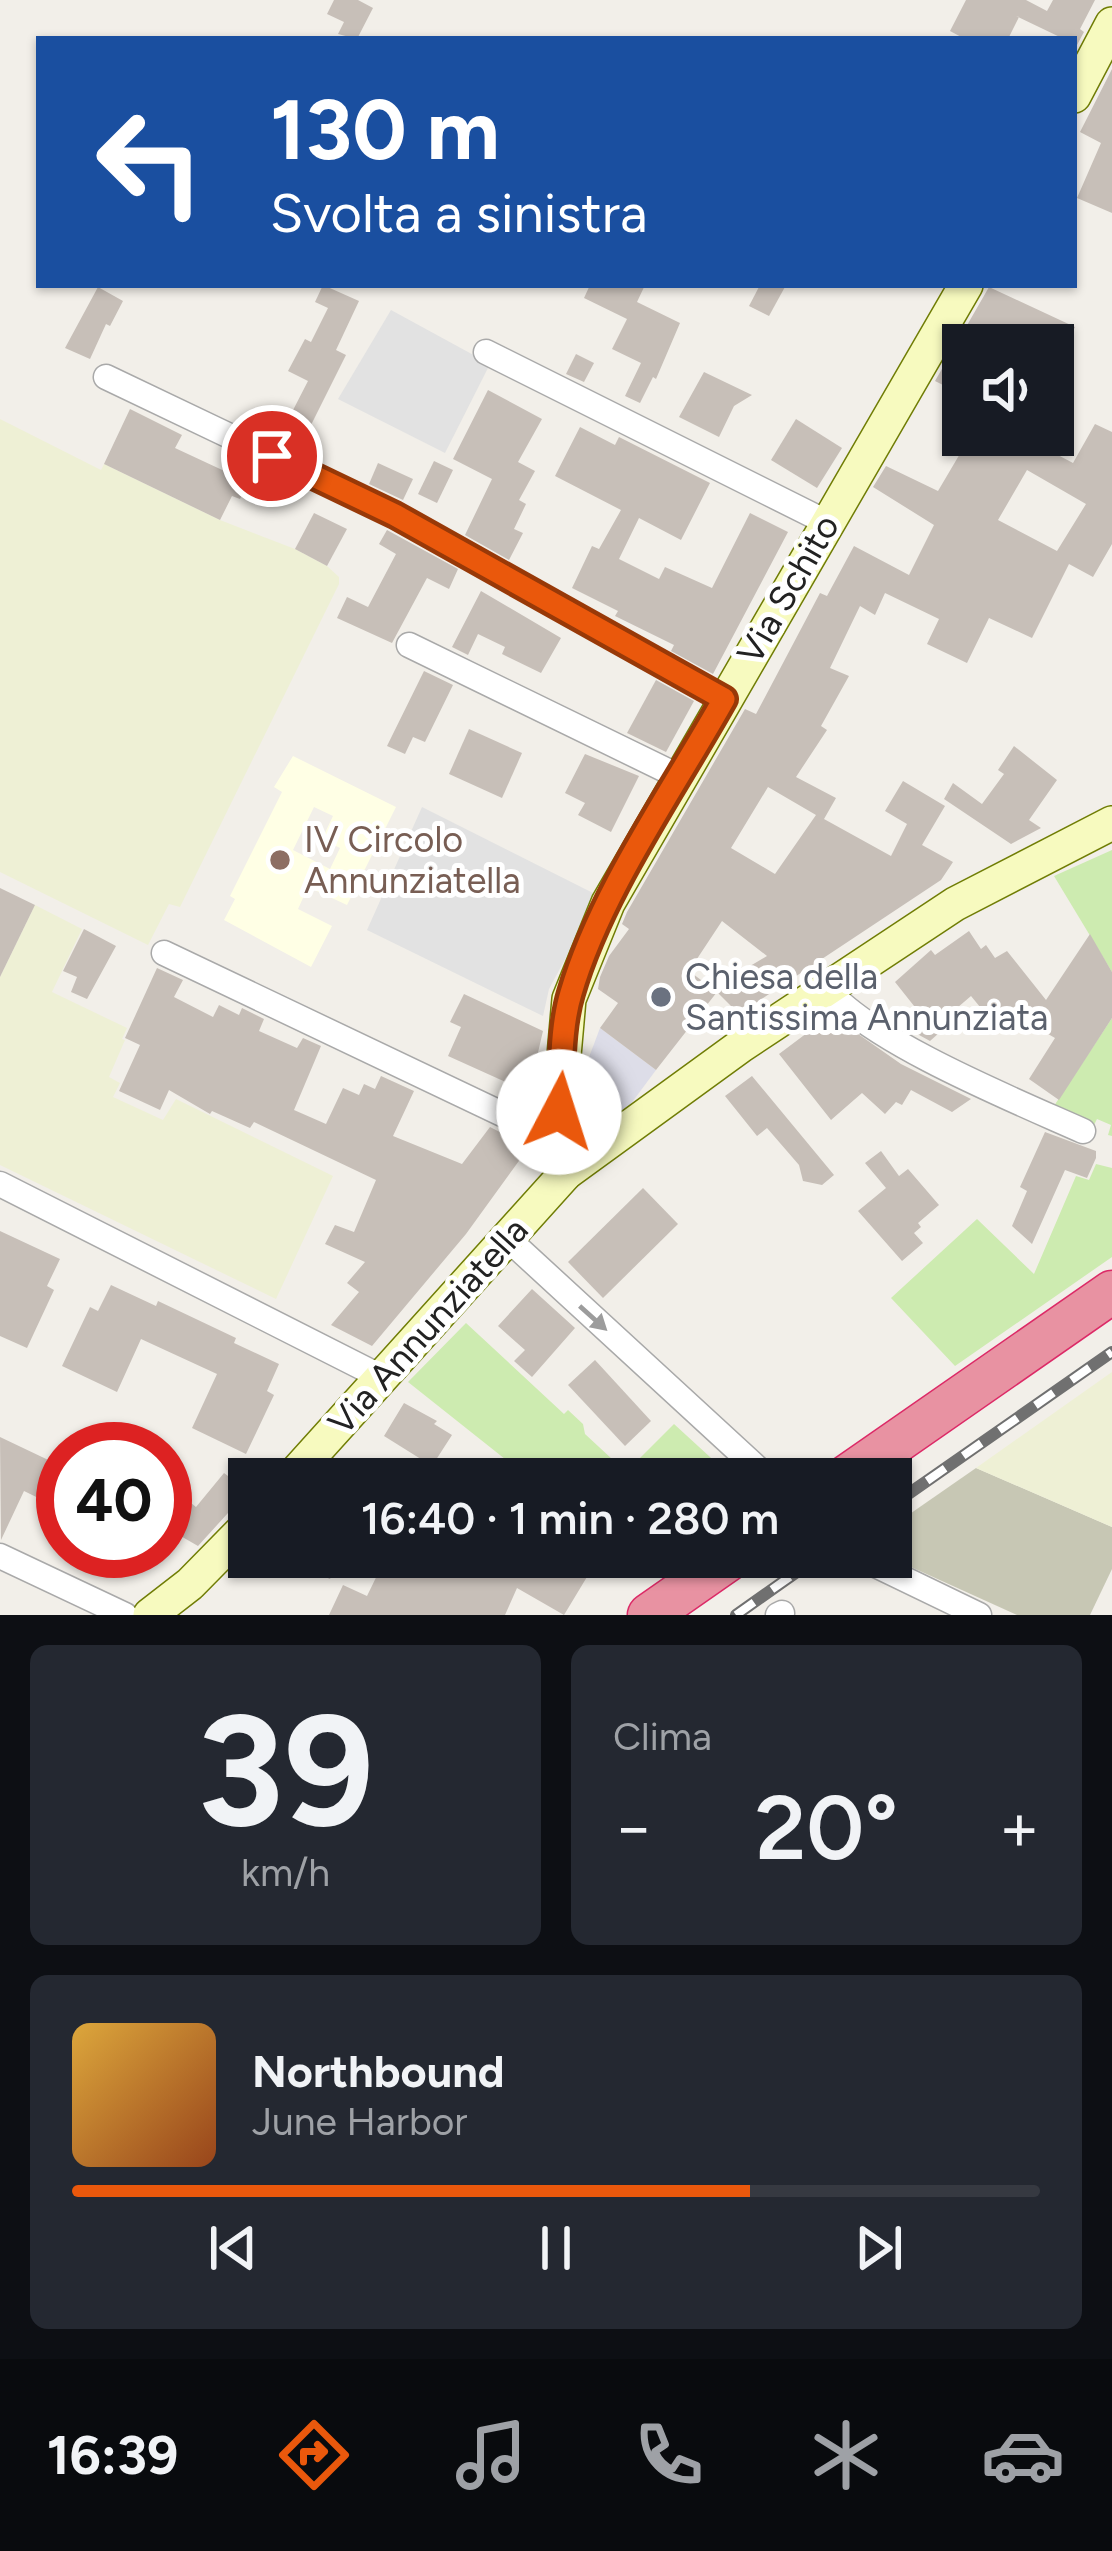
<!DOCTYPE html>
<html lang="it">
<head>
<meta charset="utf-8">
<style>
  :root { --surface:#171b24; --page:#242831; --text:#f1f3f6; --muted:#9ea1a6; --line:#363941; --accent:#ea580c }
  body { margin:0; font-family:Figtree,sans-serif; background:var(--page); color:var(--text); height:100vh; display:flex; flex-direction:column; font-size:45px; white-space:nowrap }
  * { box-sizing:border-box; margin:0 }
  p { font-size:39px; color:var(--muted) }
  .icon { flex:none; width:66px; height:66px; fill:none; stroke:currentColor; stroke-width:2; stroke-linecap:round; stroke-linejoin:round }
  .map { position:relative; height:1615px; overflow:hidden }
  .side { display:flex; flex-direction:column; gap:30px; padding:30px; background:#0d0f14; flex:1 }
  .side>* { flex:none }
  .hud { position:absolute; left:36px; top:36px; width:1041px; height:252px; border-radius:0px; box-shadow:0 3px 9px #0004; background:#1a4fa0; color:#fff; overflow:hidden }
  .buttons { position:absolute; left:942px; top:324px; display:grid; gap:24px }
  .buttons a { display:grid; place-items:center; width:132px; height:132px; border-radius:0px; background:var(--surface); box-shadow:0 3px 9px #0004; font-size:60px }
  .speed { position:absolute; left:36px; top:1422px; display:flex; gap:24px; font-size:60px; font-weight:700; text-align:center }
  .speed>* { display:grid; place-content:center; width:156px; height:156px; border-radius:50%; background:var(--surface); box-shadow:0 3px 9px #0004; line-height:1 }
  .speed .limit { border:18px solid #d22; background:#fff; color:#111 }
  .pin { position:absolute; display:grid; place-items:center; width:102px; height:102px; color:#fff; margin:-51px; border:6px solid #fff; border-radius:50%; box-shadow:0 3px 12px #0007 }
  .me { position:absolute; width:132px; margin:-66px; rotate:5deg; stroke-linejoin:round; filter:drop-shadow(0 0 9px #0008) }
  .turn { display:flex; align-items:center; gap:42px; height:252px; padding:0 36px; font-size:54px }
  .turn .icon { width:156px; height:156px; stroke-width:2.5 }
  .turn b { display:block; font-size:84px; line-height:102px }
  .big { font-size:90px; font-weight:600; line-height:1.1 }
  .side .tile { flex:1; display:flex; flex-direction:column; justify-content:center; gap:18px; min-width:0; padding:0 42px; border-radius:18px; background:var(--page) }
  .side .dial { align-items:center; gap:0 }
  .dial b { font-size:156px; line-height:1 }
  .song { display:flex; align-items:center; gap:36px }
  .cover { width:144px; height:144px; border-radius:18px; background:linear-gradient(135deg,hsl(40 70% 55%),hsl(20 70% 35%)) }
  .played { height:12px; border-radius:6px; background:linear-gradient(90deg,var(--accent) 70%,var(--line) 70%) }
  .keys { display:flex; justify-content:space-around; direction:ltr }
  .heat { display:flex; justify-content:space-between; align-items:center; font-size:66px; direction:ltr }
  .side .tiles { flex:1; display:grid; gap:30px; grid-template-columns:1fr 1fr }
  .tile:last-child { grid-column:span 2 }
  .trip { position:absolute; left:228px; top:1458px; width:684px; height:120px; border-radius:0px; background:var(--surface); box-shadow:0 3px 9px #0004; font-weight:600; line-height:120px; text-align:center }
  .tabs { display:flex; height:192px; justify-content:space-around; align-items:center; background:#090b0e; color:var(--muted) }
  .tabs .icon { width:84px; height:84px }
  .tabs .active { color:var(--accent) }
  .tabs b { font-size:54px; color:var(--text) }
  .map>svg:first-child { display:block }
  .education { fill:#ffffe5; fill-rule:evenodd }
  .construction { fill:#c7c7b4 }
  .farmland { fill:#eef0d5 }
  .grass { fill:#cdebb0 }
  .parking { fill:#e2e2e2 }
  .plaza { fill:#dddde8 }
  .building { fill:#c7bfb8; fill-rule:evenodd }
  .lines { fill:none; stroke-linecap:round; stroke-linejoin:round }
  .street-casing { stroke:#a9a9a9; stroke-width:27 }
  .secondary-casing { stroke:#707d05; stroke-width:36 }
  .highway-casing { stroke:#dc2a67; stroke-width:45 }
  .street { stroke:#fff; stroke-width:24 }
  .secondary { stroke:#f7fabf; stroke-width:33 }
  .highway { stroke:#e892a2; stroke-width:42 }
  .rail-casing { stroke:#707070; stroke-width:12 }
  .rail { stroke:#fff; stroke-width:8; stroke-dasharray:22; stroke-linecap:butt }
  .oneway { fill:#9c9c9c }
  .route-casing { stroke:#983908; stroke-width:30 }
  .route { stroke:#ea580c; stroke-width:21 }
  .education-dot { fill:#8d6e63; stroke:#fff; stroke-width:4.5 }
  .worship-dot { fill:#6b7280; stroke:#fff; stroke-width:4.5 }
  .labels { text-anchor:middle; dominant-baseline:central; stroke-width:10; stroke-linejoin:round; paint-order:stroke }
  .street-label { font-size:36px; fill:#222; stroke:#fff }
  .education-label { font-size:36px; fill:#785e54; stroke:#fff; text-anchor:start }
  .worship-label { font-size:36px; fill:#5b616d; stroke:#fff; text-anchor:start }
</style>
</head>
<body>
<div class="map">
<svg width="1112" height="1615" viewBox="0 0 1112 1615">
  <rect width="100%" height="100%" fill="#f2efe9"/>
  <path class="education" d="M293,756L396,807L347,905L308,887L298,909L332,926L311,967L224,920L235,899L230,896L282,792L274,787ZM314,807L333,816L322,839L340,848L330,869L293,850Z"/>
  <polygon class="construction" points="976,1468 1112,1527 1112,1569 1090,1615 1017,1615 889,1557 891,1527"/>
  <g class="farmland">
    <polygon points="0,419 101,470 104,464 220,520 295,549 327,566 339,577 339,584 180,907 169,904 148,945 0,872"/>
    <polygon points="35,905 82,929 52,992 127,1028 122,1039 125,1040 109,1077 120,1083 113,1097 163,1120 176,1099 333,1176 276,1299 0,1165 0,977"/>
    <polygon points="1112,1372 1112,1527 976,1468"/>
  </g>
  <g class="grass">
    <polygon points="1112,850 1112,972 1054,876"/>
    <polygon points="1112,1018 1112,1136 1108,1135 1111,1125 1097,1119 1093,1127 1052,1109"/>
    <polygon points="1096,1164 1112,1168 1112,1257 955,1366 891,1298 977,1219 1034,1274 1076,1176 1089,1180"/>
    <polygon points="466,1323 564,1414 568,1410 583,1424 585,1434 626,1472 674,1424 734,1479 530,1479 408,1382"/>
  </g>
  <g class="parking">
    <polygon points="391,310 490,364 445,453 338,399"/>
    <polygon points="422,807 599,896 549,989 543,1016 367,930"/>
  </g>
  <polygon class="plaza" points="600,1028 656,1070 630,1105 597,1136 580,1133 568,1113"/>
  <g class="building">
    <polygon points="334,0 358,0 373,8 357,39 338,34 344,22 327,14"/>
    <polygon points="966,0 1026,0 1047,11 1053,0 1095,0 1080,29 1084,32 1077,45 1074,39 1064,39 1016,16 1019,17 1008,39 965,39 950,31"/>
    <polygon points="1112,69 1112,213 1077,198 1101,143 1080,132"/>
    <polygon points="323,285 359,301 336,350 346,355 298,451 261,433 275,406 291,414 308,381 288,371 305,339 311,342 328,308 315,302"/>
    <polygon points="590,285 645,285 637,302 680,323 656,379 653,377 640,403 625,396 641,363 612,349 627,319 584,298"/>
    <polygon points="760,285 786,285 769,316 749,306"/>
    <polygon points="98,287 123,301 110,326 106,324 90,359 65,348"/>
    <polygon points="989,287 1075,327 1061,355 1053,351 1053,345 1040,345 1013,332 1005,345 963,345 963,395 935,381"/>
    <polygon points="576,354 594,363 584,382 566,374"/>
    <polygon points="704,372 752,395 734,406 719,437 679,417"/>
    <polygon points="488,390 542,419 518,462 535,471 519,500 526,504 514,529 523,533 509,560 465,535 492,479 453,459"/>
    <polygon points="130,409 182,435 175,448 248,482 240,499 232,496 220,520 104,464"/>
    <polygon points="796,419 842,448 817,488 771,460"/>
    <path d="M1095,424L1112,432V544L1093,577L1069,564L1032,638L989,618L967,663L927,644L939,619L885,593L875,615L860,606L830,668L849,676L821,726L827,730L796,777L836,798L824,819L891,856L907,824L885,811L903,781L945,806L922,845L953,862L941,880L739,1014L713,988L767,956L722,921L689,971L717,992L656,1070L600,1028L618,1003L598,989L600,977L609,956L629,929L622,924L627,912L745,709L756,714L820,593L827,596L854,546L909,575L934,525L873,487L886,466L938,491L971,435H1020L1073,463ZM1027,470L1086,504L1057,551L998,520ZM768,787L816,815L775,874L731,848Z"/>
    <polygon points="580,427 615,445 619,437 710,483 681,540 639,518 619,559 659,579 665,567 712,588 750,513 788,532 713,674 671,651 674,645 615,616 618,611 572,588 592,546 599,549 621,510 555,476"/>
    <polygon points="434,461 453,470 437,503 418,494"/>
    <polygon points="378,463 413,479 403,500 369,484"/>
    <polygon points="314,513 347,529 327,566 295,549"/>
    <polygon points="387,530 458,569 449,589 427,578 392,643 337,618 347,597 368,607 396,554 379,544"/>
    <polygon points="481,591 561,638 541,673 502,654 505,647 478,634 468,655 452,647"/>
    <polygon points="424,671 453,685 425,742 413,737 405,754 387,746"/>
    <polygon points="656,680 694,701 666,752 627,733"/>
    <polygon points="469,729 522,753 502,798 449,774"/>
    <polygon points="1014,746 1057,780 1029,820 1041,828 1011,844 944,799 953,783 982,804 1004,774 998,770"/>
    <polygon points="585,754 639,776 611,832 578,815 585,803 565,793"/>
    <polygon points="0,888 35,905 0,977"/>
    <polygon points="84,929 116,946 87,999 71,992 77,977 63,971"/>
    <polygon points="969,931 981,949 986,945 995,958 1007,951 1046,1000 1090,934 1112,972 1112,1018 1059,1100 1029,1079 1055,1038 1012,1013 1002,1025 989,1018 971,996 943,1020 948,1025 930,1041 910,1030 922,1016 895,982 931,950 935,955"/>
    <polygon points="157,968 183,980 174,997 213,1017 219,1005 239,1015 242,1008 264,1019 259,1031 297,1048 303,1038 321,1046 294,1110 326,1124 343,1088 359,1095 364,1084 375,1089 381,1076 414,1091 393,1136 462,1164 490,1127 529,1147 466,1234 372,1346 331,1325 359,1292 347,1283 365,1262 325,1244 335,1225 354,1232 376,1180 254,1122 250,1128 212,1111 210,1114 169,1090 160,1110 119,1091 140,1045 125,1038"/>
    <polygon points="464,994 543,1031 536,1061 523,1090 448,1056 461,1027 450,1022"/>
    <polygon points="831,1015 901,1064 971,1099 952,1112 911,1090 902,1105 896,1102 885,1114 862,1093 831,1120 779,1054"/>
    <polygon points="752,1076 834,1175 822,1185 803,1181 799,1165 767,1128 757,1136 725,1096"/>
    <polygon points="1045,1132 1096,1151 1096,1158 1087,1178 1065,1170 1032,1244 1012,1226 1027,1191 1020,1187"/>
    <polygon points="881,1151 899,1176 908,1169 939,1205 918,1223 921,1227 914,1233 923,1243 902,1261 858,1211 886,1188 865,1163"/>
    <polygon points="643,1188 678,1224 603,1298 568,1262"/>
    <polygon points="0,1231 60,1259 47,1286 54,1290 27,1348 0,1336"/>
    <polygon points="111,1285 156,1306 158,1301 236,1338 234,1343 279,1364 267,1391 274,1395 246,1454 192,1428 217,1374 141,1339 117,1392 62,1366 90,1307 98,1311"/>
    <polygon points="532,1289 575,1328 532,1377 514,1361 525,1350 498,1326"/>
    <polygon points="595,1360 651,1421 625,1446 568,1385"/>
    <polygon points="404,1403 437,1421 434,1424 452,1435 432,1466 384,1436"/>
    <polygon points="0,1437 63,1467 63,1510 24,1491 1,1540"/>
    <polygon points="224,1473 248,1491 198,1546 165,1527 165,1515 181,1495 196,1507"/>
    <polygon points="279,1557 341,1557 330,1579"/>
    <polygon points="386,1557 599,1557 564,1615 517,1588 505,1615 329,1615 343,1585 367,1596"/>
  </g>
  <g class="lines">
    <g class="street-casing">
      <g id="street">
        <polyline points="486,352 826,522"/>
        <polyline points="106,377 395,515 724,699"/>
        <polyline points="409,645 680,777"/>
        <polyline points="164,953 563,1143"/>
        <path d="M827,989C871,1042 1016,1101 1083,1131"/>
        <polyline points="0,1184 379,1376"/>
        <polyline points="507,1238 769,1479"/>
        <polyline points="0,1556 125,1615"/>
        <polyline points="861,1558 979,1615"/>
        <polyline points="778,1615 782,1613"/>
      </g>
    </g>
    <g class="secondary-casing">
      <g id="secondary">
        <polyline points="1074,96 1112,24"/>
        <polyline points="566,1173 559,1112 569,999 608,903 966,285"/>
        <polyline points="290,1479 566,1173 742,1045 955,904 1112,823"/>
        <polyline points="150,1615 190,1584 249,1524"/>
      </g>
    </g>
    <g class="highway-casing">
      <g id="highway">
        <polyline points="843,1479 1112,1292"/>
        <polyline points="649,1615 732,1557"/>
      </g>
    </g>
    <use href="#street" class="street"/>
    <use href="#secondary" class="secondary"/>
    <use href="#highway" class="highway"/>
    <g class="rail-casing">
      <g id="rail">
        <polyline points="891,1506 1112,1352"/>
        <polyline points="736,1615 818,1557"/>
      </g>
    </g>
    <use href="#rail" class="rail"/>
  </g>
  <defs><path id="oneway-solid" d="M-6-.8H1V-3.2L6.5 0L1 3.2V.8H-6Z" transform="scale(3)"/></defs>
  <use class="oneway" href="#oneway-solid" transform="translate(593 1318) rotate(42)"/>
  <g class="lines">
    <g class="route-casing">
      <path id="route" d="M272,456L395,515L724,699C673,790 600,893 571,993C560,1029 562,1074 559,1112"/>
    </g>
    <use href="#route" class="route"/>
  </g>
  <circle class="education-dot" cx="280" cy="860" r="12"/>
  <circle class="worship-dot" cx="661" cy="997" r="12"/>
  <g class="labels">
    <g class="street-label">
      <text transform="translate(788 589) rotate(-60)">Via Schito</text>
      <text transform="translate(428 1326) rotate(-48)">Via Annunziatella</text>
    </g>
    <g class="education-label">
      <text x="304" y="839">IV Circolo<tspan x="304" dy="41">Annunziatella</tspan></text>
    </g>
    <g class="worship-label">
      <text x="685" y="976">Chiesa della<tspan x="685" dy="41">Santissima Annunziata</tspan></text>
    </g>
  </g>
</svg>
<div class="buttons">
<a><svg class="icon" aria-label="sound" viewBox="0 0 24 24"><path d="M4 9h4l5-4v14l-5-4H4zM17 9q2 3 0 6"/></svg></a>
</div>
<div class="speed"><div class="limit">40</div></div>
<div class="pin" style="left:272px;top:456px;background:#d93025"><svg class="icon" aria-label="arrive" viewBox="0 0 24 24"><path d="M6 21V4h12l-3 4 3 4H6"/></svg></div>
<svg class="me" style="left:559px;top:1112px" viewBox="-20 -20 40 40"><circle r="19" fill="#fff"/><path d="M0-13L10 11 0 6-10 11z" fill="#ea580c"/></svg>
<div class="trip">16:40 · 1 min · 280 m</div>
<div class="hud">
<div class="turn"><svg class="icon" aria-label="left" viewBox="0 0 24 24"><path d="M17 20v-9H6M10 6l-5 5 5 5"/></svg><div><b>130 m</b>Svolta a sinistra</div></div>
</div>
</div>
<section class="side">
<div class="tiles">
<div class="tile dial"><b>39</b><p>km/h</p></div>
<div class="tile"><p>Clima</p>
<div class="heat"><a>−</a><b class="big">20°</b><a>+</a></div>
</div>
<div class="tile">
<div class="song"><i class="cover"></i><div><b>Northbound</b><p>June Harbor</p></div></div>
<div class="played"></div>
<div class="keys"><svg class="icon" aria-label="previous" viewBox="0 0 24 24"><path d="M18 5L8 12l10 7zM5 5v14"/></svg><svg class="icon" aria-label="pause" viewBox="0 0 24 24"><path d="M8 5v14M16 5v14"/></svg><svg class="icon" aria-label="next" viewBox="0 0 24 24"><path d="M6 5l10 7-10 7zM19 5v14"/></svg></div>
</div>
</div>
</section>
<nav class="tabs">
<b>16:39</b>
<svg class="icon active" aria-label="directions" viewBox="0 0 24 24"><path d="M12 3l9 9-9 9-9-9zM9 14v-3h6M13 9l2 2-2 2"/></svg>
<svg class="icon" aria-label="music" viewBox="0 0 24 24"><path d="M9 18V5l10-2v13"/><circle cx="6" cy="18" r="3"/><circle cx="16" cy="16" r="3"/></svg>
<svg class="icon" aria-label="phone" viewBox="0 0 24 24"><path d="M5 4h4l2 5-3 2q2 4 5 5l2-3 5 2v4C11 20 4 13 5 4z"/></svg>
<svg class="icon" aria-label="climate" viewBox="0 0 24 24"><path d="M12 3v18M4 7l16 10M4 17L20 7"/></svg>
<svg class="icon" aria-label="car" viewBox="0 0 24 24"><path d="M5 17H2v-5l4-1 3-4h7l3 4 3 1v5h-3M9 17h6M6 11h13"/><circle cx="7" cy="17" r="2"/><circle cx="17" cy="17" r="2"/></svg>
</nav>
</body>
</html>
